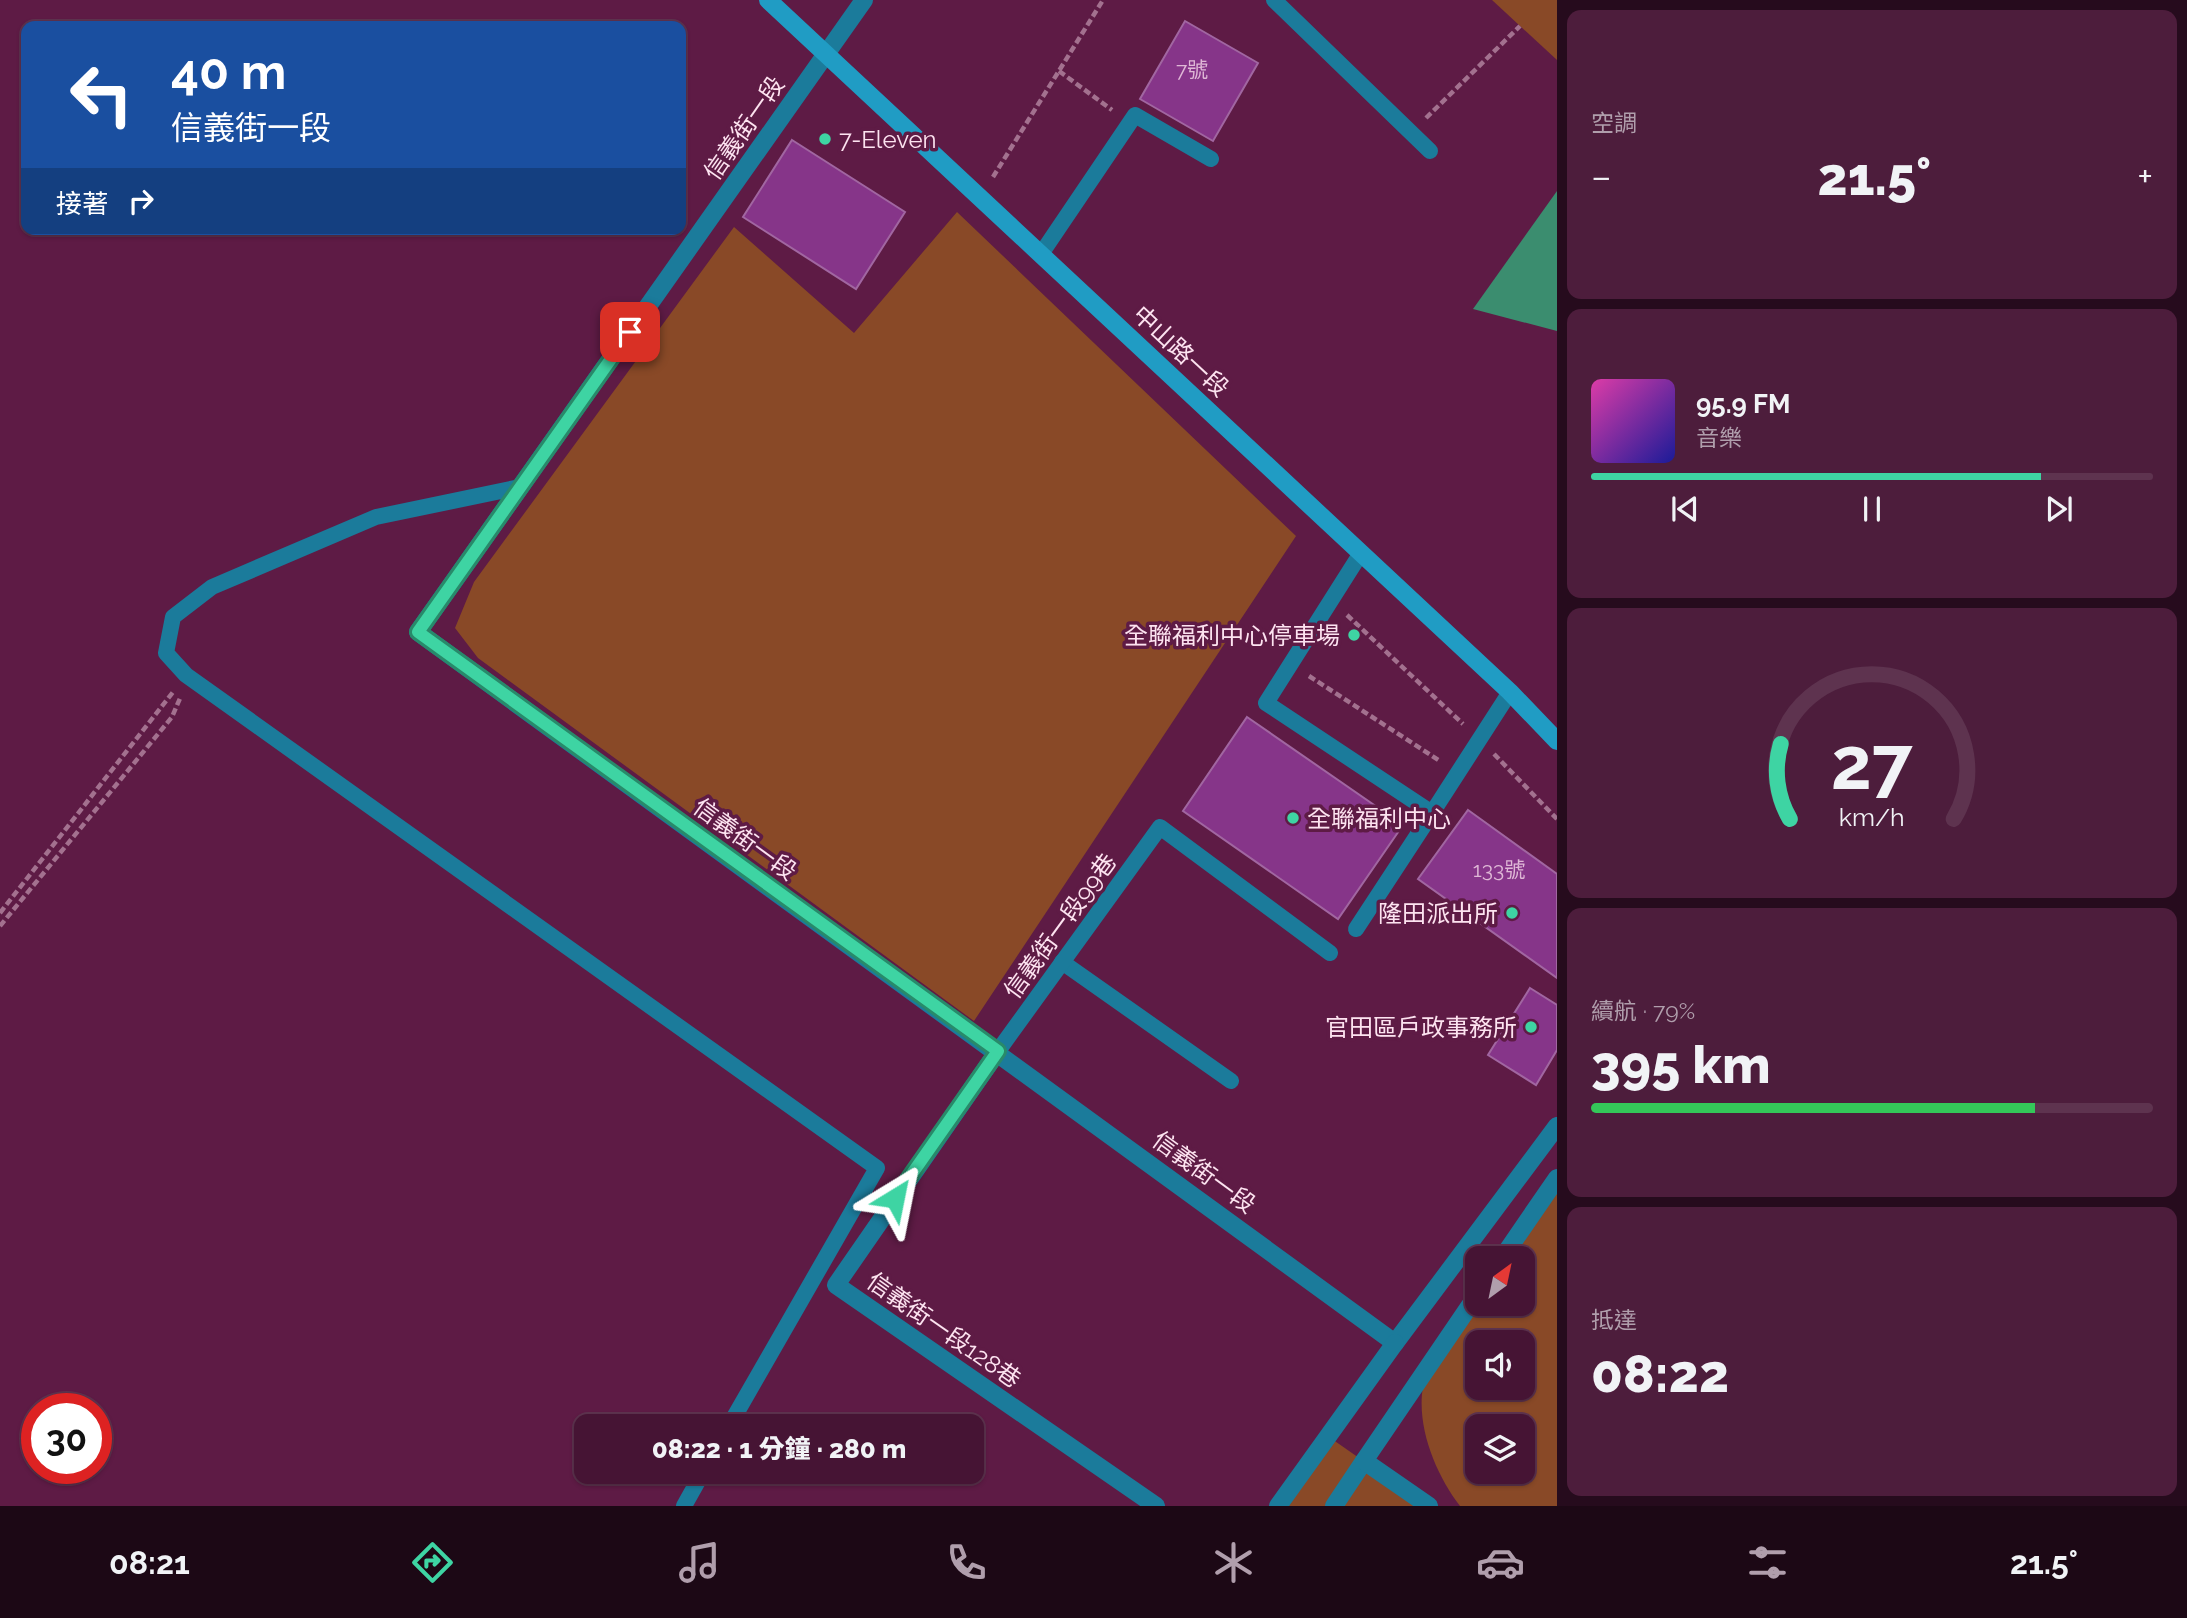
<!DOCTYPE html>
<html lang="zh-TW">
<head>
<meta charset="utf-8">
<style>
  :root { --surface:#461434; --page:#4d1d3c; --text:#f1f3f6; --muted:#b09eac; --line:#5e334f; --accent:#3ed4a3 }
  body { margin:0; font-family:Raleway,"Noto Sans TC",sans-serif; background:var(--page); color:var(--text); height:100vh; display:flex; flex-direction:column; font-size:26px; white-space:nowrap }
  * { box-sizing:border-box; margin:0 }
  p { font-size:23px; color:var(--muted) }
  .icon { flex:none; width:38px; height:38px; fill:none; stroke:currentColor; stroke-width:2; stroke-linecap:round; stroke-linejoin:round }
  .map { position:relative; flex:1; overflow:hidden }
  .drawer { display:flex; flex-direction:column; gap:10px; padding:10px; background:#260b1d; width:630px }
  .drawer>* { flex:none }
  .guide { position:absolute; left:21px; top:21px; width:665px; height:214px; border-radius:14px; box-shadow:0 2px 5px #0004,0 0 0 2px var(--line); background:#1a4fa0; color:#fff; overflow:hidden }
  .needle { width:46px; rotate:33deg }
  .controls { position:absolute; left:1465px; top:1246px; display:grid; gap:14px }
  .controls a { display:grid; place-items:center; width:70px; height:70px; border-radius:14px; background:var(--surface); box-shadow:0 2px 5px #0004,0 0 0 2px var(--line); font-size:35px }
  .speed { position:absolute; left:21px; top:1393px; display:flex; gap:14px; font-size:35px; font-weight:700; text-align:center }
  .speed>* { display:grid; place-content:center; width:91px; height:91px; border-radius:50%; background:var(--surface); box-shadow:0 2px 5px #0004,0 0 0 2px var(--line); line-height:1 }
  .speed .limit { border:10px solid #d22; background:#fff; color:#111 }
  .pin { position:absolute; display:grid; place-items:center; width:60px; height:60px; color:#fff; margin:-30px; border-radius:14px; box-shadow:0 4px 10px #0006 }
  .me { position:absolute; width:77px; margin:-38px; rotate:35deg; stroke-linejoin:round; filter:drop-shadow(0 0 5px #0008) }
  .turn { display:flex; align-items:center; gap:24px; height:147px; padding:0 35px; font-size:32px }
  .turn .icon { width:91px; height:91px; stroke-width:2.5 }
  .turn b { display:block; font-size:49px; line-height:60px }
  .then { display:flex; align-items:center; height:66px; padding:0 35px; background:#0003; gap:14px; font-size:26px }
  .big { font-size:52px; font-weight:800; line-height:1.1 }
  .drawer .widget { flex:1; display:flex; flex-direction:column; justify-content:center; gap:10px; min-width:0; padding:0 24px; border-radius:14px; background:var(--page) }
  .drawer .dial { align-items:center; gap:0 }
  .dial svg { height:182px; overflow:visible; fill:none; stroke:var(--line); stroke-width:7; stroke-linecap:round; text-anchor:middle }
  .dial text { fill:var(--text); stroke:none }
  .song { display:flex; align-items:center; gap:21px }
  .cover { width:84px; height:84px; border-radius:10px; background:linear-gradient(135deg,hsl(320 70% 55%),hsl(240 70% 35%)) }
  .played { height:7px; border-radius:4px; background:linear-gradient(90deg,var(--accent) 80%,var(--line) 80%) }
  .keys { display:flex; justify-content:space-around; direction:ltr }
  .heat { display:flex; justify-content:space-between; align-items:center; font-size:38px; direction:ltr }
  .charge { height:10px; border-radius:5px; background:linear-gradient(90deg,#34c759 79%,var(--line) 0) }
  .trip { position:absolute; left:574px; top:1414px; width:410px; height:70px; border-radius:14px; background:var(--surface); box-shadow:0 2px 5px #0004,0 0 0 2px var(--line); font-weight:800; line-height:70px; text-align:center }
  .tabs { display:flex; height:112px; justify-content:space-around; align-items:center; background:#1c0815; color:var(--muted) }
  .tabs .icon { width:49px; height:49px }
  .tabs .current { color:var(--accent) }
  .tabs b { font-size:32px; color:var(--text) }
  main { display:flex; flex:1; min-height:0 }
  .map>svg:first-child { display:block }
  .green { fill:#894927; fill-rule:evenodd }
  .water { fill:#3b8d6f }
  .building { fill:#863589; stroke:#a166a1; stroke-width:2 }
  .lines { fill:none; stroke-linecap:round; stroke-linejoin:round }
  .path { stroke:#a3718f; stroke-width:4.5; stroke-dasharray:7 3.5; stroke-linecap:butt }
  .lane { stroke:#1b7b9b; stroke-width:16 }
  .street { stroke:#1b7b9b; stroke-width:18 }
  .secondary { stroke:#209cc4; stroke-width:18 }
  .route-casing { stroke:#288a6a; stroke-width:18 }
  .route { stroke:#3ed4a3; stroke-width:12 }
  .poi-dot { fill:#3ed4a3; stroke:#5e1b45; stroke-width:2.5 }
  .labels { text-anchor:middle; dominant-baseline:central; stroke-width:7; stroke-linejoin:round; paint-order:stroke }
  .number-label { font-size:21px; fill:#dfb8d6 }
  .street-label { font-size:24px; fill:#fde3f0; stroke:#5e1b45 }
  .poi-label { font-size:24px; fill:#fde3f0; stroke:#5e1b45; text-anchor:end }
</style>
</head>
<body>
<main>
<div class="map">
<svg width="1557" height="1506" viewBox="0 0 1557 1506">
  <rect width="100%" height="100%" fill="#5e1b45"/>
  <g class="green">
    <polygon points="1492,0 1557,0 1557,60"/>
    <polygon points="957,212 1296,536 974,1021 478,658 455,628 474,582 734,227 854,333"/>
    <path d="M1557,1191V1506H1460C1433,1471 1410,1413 1428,1369C1437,1349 1463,1322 1477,1304H1522V1258H1507ZM1477,1342H1522V1388H1477ZM1477,1426H1522V1472H1477Z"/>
    <polygon points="1329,1437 1428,1506 1282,1506"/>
  </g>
  <polygon class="water" points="1557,191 1557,331 1473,309"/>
  <g class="building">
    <polygon points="1185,21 1258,63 1213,141 1140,99"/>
    <polygon points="792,140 905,212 856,289 743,217"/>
    <polygon points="1247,717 1403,825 1338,919 1183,811"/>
    <polygon points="1468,810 1557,874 1557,978 1418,879"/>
    <polygon points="1530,988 1557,1005 1557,1050 1536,1085 1488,1055"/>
  </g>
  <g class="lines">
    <g class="path">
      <polyline points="1059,71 1112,110"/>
      <polyline points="1426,118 1520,26"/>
      <polyline points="993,177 1103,0"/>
      <polyline points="1347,615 1463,724"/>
      <polyline points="1309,676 1440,761"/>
      <polyline points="1494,754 1557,819"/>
      <polyline points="0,913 173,692"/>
      <polyline points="0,926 172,717 181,696"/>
    </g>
    <g class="lane">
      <polyline points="1274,0 1430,151"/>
      <polyline points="1041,254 1135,115 1211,159"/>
      <polyline points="520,487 376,517 212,587 173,617 166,653 186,675 877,1168 729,1426"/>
      <polyline points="1361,553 1266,703 1432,813 1510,692"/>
      <polyline points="1356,929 1432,813"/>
      <polyline points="1062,962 1231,1081"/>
      <polyline points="998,1051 1160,827 1330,953"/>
      <polyline points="684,1506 703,1472"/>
    </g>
    <g class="street">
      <polyline points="864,0 418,632 1395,1343 1557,1126"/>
      <polyline points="998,1051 836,1285 1156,1506"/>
      <polyline points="1502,1258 1557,1178"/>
      <polyline points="1278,1506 1395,1343"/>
      <polyline points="1334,1506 1364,1461"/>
      <polyline points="1429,1506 1364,1461 1477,1295"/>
    </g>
    <polyline class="secondary" points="768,0 1510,692 1557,741"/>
  </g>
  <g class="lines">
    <g class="route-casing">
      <polyline id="route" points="630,332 418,632 998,1051 895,1198"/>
    </g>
    <use href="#route" class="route"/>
  </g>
  <g class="poi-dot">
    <circle cx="825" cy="139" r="7"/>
    <circle cx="1354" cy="635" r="7"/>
    <circle cx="1293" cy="818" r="7"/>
    <circle cx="1512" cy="913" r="7"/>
    <circle cx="1531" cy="1027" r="7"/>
  </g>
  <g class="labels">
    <g class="number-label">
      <text x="1192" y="69">7號</text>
      <text x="1499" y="869">133號</text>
    </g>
    <g class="street-label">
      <text transform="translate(744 128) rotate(-55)">信義街一段</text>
      <text transform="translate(1181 351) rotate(43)">中山路一段</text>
      <text transform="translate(745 839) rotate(36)">信義街一段</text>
      <text transform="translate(1060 926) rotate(-54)">信義街一段99巷</text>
      <text transform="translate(1204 1172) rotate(36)">信義街一段</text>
      <text transform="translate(944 1330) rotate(35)">信義街一段128巷</text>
    </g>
    <g class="poi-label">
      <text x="839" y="139" text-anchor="start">7-Eleven</text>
      <text x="1340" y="635">全聯福利中心停車場</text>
      <text x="1307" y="818" text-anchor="start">全聯福利中心</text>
      <text x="1498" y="913">隆田派出所</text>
      <text x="1517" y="1027">官田區戶政事務所</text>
    </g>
  </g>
</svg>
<div class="controls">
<a><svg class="needle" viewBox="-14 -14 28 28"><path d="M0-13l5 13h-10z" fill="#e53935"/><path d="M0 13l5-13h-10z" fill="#b09eac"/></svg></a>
<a><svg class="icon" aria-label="sound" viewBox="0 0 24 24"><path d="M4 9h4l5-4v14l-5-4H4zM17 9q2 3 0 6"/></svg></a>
<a><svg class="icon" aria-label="layers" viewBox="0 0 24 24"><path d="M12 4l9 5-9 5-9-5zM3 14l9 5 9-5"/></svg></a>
</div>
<div class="speed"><div class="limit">30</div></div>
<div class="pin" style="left:630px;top:332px;background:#d93025"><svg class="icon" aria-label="arrive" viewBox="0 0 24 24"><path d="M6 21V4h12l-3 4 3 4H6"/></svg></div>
<svg class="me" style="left:895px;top:1198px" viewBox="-20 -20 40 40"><path d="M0-17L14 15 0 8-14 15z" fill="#3ed4a3" stroke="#fff" stroke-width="4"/></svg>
<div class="trip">08:22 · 1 分鐘 · 280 m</div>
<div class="guide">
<div class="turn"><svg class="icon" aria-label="left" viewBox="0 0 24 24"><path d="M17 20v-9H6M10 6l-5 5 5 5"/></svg><div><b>40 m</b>信義街一段</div></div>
<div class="then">接著<svg class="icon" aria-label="right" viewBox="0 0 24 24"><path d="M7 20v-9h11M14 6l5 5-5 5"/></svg></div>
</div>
</div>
<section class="drawer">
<div class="widget"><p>空調</p>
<div class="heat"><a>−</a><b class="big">21.5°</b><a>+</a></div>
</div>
<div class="widget">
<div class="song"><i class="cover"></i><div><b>95.9 FM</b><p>音樂</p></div></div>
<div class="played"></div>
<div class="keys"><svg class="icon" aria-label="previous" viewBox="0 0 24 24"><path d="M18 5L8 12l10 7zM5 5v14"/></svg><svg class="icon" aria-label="pause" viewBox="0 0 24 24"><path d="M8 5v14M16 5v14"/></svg><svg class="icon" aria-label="next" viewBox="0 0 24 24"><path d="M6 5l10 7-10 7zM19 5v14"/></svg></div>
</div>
<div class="widget dial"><svg viewBox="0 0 100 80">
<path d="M14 69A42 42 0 1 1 86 69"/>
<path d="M14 69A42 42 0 0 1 10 36" stroke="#3ed4a3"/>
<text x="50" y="56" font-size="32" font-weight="700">27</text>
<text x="50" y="72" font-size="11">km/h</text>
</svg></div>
<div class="widget"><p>續航 · 79%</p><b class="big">395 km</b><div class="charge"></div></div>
<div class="widget"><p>抵達</p><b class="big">08:22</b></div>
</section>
</main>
<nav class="tabs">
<b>08:21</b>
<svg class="icon current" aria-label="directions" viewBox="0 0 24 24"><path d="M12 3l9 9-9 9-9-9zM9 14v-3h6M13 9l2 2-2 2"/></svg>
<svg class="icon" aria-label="music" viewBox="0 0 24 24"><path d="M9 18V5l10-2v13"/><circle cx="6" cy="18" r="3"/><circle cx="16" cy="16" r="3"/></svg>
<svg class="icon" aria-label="phone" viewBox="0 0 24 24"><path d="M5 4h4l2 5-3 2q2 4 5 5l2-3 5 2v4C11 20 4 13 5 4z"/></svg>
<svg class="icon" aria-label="climate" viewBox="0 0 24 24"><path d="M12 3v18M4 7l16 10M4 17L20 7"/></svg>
<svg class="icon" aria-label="car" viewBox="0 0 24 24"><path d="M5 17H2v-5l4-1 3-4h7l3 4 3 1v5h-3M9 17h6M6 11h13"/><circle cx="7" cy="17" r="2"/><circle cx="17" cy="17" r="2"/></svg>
<svg class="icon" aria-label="filters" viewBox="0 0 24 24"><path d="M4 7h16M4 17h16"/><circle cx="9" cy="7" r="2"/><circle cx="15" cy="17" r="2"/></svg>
<b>21.5°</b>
</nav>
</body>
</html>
